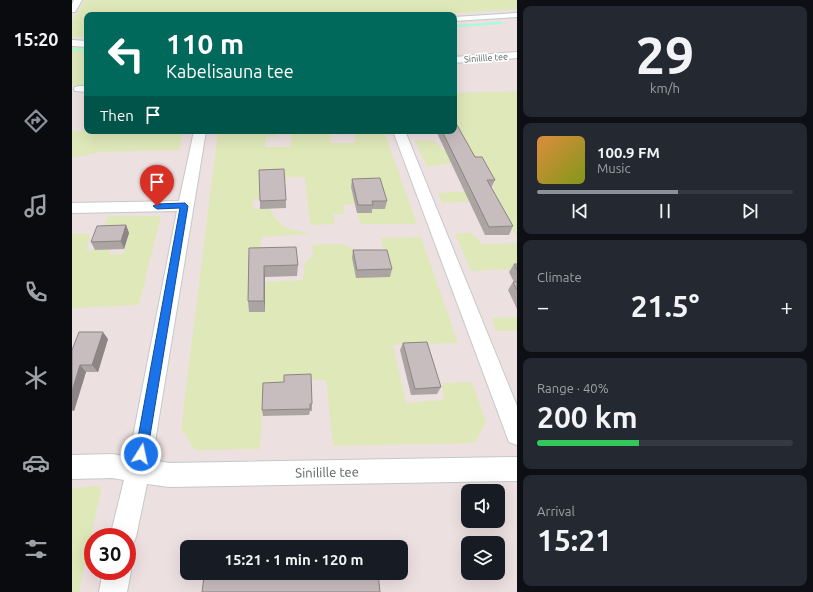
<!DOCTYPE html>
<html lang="en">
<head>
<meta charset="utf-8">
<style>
  :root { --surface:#171b24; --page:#242831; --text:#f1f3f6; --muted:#9ea1a6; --line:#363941; --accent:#8c9099 }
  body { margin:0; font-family:Ubuntu,sans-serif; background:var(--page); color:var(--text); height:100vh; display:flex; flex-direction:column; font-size:15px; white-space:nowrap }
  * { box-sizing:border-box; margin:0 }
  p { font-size:13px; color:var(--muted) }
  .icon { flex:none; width:22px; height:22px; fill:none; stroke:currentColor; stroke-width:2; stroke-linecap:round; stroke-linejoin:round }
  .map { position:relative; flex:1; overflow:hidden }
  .sheet { display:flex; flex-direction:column; gap:6px; padding:6px; background:#0d0f14; width:296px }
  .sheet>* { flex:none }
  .guide { position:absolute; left:12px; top:12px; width:373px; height:122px; border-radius:8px; box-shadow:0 4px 16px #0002; background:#00695c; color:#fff; overflow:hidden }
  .controls { position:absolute; left:389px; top:484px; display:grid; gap:8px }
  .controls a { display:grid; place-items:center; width:44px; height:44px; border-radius:8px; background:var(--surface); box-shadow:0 4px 16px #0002; font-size:20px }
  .speed { position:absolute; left:12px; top:528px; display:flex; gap:8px; font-size:20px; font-weight:700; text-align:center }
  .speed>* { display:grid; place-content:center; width:52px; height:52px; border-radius:50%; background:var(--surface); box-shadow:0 4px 16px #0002; line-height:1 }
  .speed .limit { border:6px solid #d22; background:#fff; color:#111 }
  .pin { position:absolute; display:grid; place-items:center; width:34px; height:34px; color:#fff; margin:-41px -17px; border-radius:50% 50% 50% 0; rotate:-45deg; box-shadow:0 0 4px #0007 }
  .pin .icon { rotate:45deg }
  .me { position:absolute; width:44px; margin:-22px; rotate:10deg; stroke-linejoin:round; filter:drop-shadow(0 0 3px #0008) }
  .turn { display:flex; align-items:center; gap:14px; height:84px; padding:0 16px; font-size:18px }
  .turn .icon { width:52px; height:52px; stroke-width:2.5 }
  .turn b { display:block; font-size:28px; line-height:34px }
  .then { display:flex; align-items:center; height:38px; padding:0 16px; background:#0003; gap:8px; font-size:15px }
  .big { font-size:30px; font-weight:700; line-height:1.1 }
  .sheet .widget { flex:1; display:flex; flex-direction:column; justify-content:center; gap:6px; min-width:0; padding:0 14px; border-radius:8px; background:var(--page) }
  .sheet .dial { align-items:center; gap:0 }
  .dial b { font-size:52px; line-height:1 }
  .song { display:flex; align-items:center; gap:12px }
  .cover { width:48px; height:48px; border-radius:6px; background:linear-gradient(135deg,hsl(30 70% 55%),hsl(70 70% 35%)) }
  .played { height:4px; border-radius:2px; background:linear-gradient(90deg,var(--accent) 55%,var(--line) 55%) }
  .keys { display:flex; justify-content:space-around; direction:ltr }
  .heat { display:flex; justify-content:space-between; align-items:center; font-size:22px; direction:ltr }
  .charge { height:6px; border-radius:3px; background:linear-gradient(90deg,#34c759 40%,var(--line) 0) }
  .trip { position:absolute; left:108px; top:540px; width:228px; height:40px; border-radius:8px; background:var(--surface); box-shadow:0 4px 16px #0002; font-weight:700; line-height:40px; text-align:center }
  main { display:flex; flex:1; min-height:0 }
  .dock { display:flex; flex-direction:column; width:72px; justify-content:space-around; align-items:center; background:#090b0e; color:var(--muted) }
  .dock .icon { width:28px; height:28px }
  .dock .selected { color:var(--accent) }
  .dock b { font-size:18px; color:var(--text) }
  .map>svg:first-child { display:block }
  .green { fill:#dfe8b9 }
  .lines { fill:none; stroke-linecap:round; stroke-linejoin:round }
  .stream { fill:#9effdb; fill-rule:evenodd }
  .minor-casing { stroke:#c2cac9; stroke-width:2 }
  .minor { fill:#fff; fill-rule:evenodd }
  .wall { fill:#aca3a3 }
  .shaded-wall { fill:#8c8485 }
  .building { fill:#c8bdbe; stroke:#8c8485 }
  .route { fill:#1a73e8; stroke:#114b97 }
  .labels { text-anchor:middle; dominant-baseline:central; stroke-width:3.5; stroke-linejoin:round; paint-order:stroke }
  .far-street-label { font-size:9px; fill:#596260; stroke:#fff }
  .near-street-label { font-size:13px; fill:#596260; stroke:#fff }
</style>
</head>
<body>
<main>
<nav class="dock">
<b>15:20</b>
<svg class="icon selected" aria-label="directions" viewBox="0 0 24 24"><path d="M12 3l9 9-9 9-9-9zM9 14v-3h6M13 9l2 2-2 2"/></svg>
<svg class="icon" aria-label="music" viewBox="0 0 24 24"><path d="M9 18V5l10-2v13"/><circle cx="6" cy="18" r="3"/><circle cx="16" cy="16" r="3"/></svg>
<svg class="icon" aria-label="phone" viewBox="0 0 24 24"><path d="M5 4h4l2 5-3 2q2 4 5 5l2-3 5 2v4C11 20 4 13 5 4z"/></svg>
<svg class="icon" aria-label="climate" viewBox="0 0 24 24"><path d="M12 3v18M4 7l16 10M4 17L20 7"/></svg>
<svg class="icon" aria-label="car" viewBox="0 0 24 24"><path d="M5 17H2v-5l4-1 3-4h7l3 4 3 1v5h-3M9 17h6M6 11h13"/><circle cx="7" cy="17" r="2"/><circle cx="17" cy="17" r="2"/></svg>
<svg class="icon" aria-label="filters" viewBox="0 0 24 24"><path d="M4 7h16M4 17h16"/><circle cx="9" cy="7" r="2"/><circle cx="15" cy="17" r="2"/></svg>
</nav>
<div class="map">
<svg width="445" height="592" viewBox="0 0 445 592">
  <rect width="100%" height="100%" fill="#ede0e0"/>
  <g class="green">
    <polygon points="13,0 445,0 445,9 361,15 15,15 15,37 0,37 0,21"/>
    <rect x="0" y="46" width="15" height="39"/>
    <path d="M445,91V238L422,200L370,203L366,193L423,190L412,163H381L355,167L343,141C355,140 364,138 370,149H395L382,129V93Z"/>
    <polygon points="15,121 15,131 111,131 107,150 28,152 0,158 0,130 9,132"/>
    <path d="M146,131H205L206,136L194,137L193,147H218L220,131H266L267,133H258L259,143H283V131H312L345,224H288L283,204L271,205L273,214H261L263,224L238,225L233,177L187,178L196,198L181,199V209L198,208C205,228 221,230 239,234L189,237V259L193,282L231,280L233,262L241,256L240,245L271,244L291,253L313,258L309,238L349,237L386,343L321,345L334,403L372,400L370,383L400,382L414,422L403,443L261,446L254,380L212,381V389L192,390L188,449L123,450L109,429Z"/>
    <polygon points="36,216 89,216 67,305 0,308 0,234 18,234 18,237 14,250 38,249 36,254 51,254 57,233 30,231"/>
    <polygon points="400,233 410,244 445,243 445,269 399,271 383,234"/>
    <polygon points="445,317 445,331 424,331 419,318"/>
    <polygon points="30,486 7,592 0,592 0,488"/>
  </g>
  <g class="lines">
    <g class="stream">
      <polygon points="431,22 430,24 382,27 382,25"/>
      <polygon points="0,48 15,49 15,51 0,50"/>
    </g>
    <g class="minor-casing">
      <g id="minor">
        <polygon points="2,0 10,0 3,12 0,12 0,4"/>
        <polygon points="445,13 445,17 382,21 382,17"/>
        <polygon points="0,40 15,41 15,47 0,46"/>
        <polygon points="445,52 445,58 382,63 382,57"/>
        <polygon points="7,86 15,86 15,92 3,91 2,89 3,87"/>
        <polygon points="122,131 134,131 80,460 97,463 445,457 445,481 97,487 75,484 64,537 60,546 55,549 55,537 38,537 52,480 40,478 0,479 0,455 40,454 57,457 105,211 0,213 0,203 107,201"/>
        <polygon points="321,131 333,131 445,406 445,445 437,442 434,434"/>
        <polygon points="55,562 59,571 55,592 27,592 31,571 55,571"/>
      </g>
    </g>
    <use href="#minor" class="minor"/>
  </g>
  <g class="wall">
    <polygon points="366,131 382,131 423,180 419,188 441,226 437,235 413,235 365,133"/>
    <polygon points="280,179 315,201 313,209 300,209 300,213 285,213 279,187"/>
    <polygon points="214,200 214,208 188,209 188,201"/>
    <polygon points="54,225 57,233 52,249 23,250 19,242"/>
    <polygon points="177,248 226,265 225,276 193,277 193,312 177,312 176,301"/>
    <polygon points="281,250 320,269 318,277 284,278 280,258"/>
    <polygon points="442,264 445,264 445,309 436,290 441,282 442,282 437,272"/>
    <polygon points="36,339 26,372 14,372 2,411 0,411 0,350"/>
    <polygon points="331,343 369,387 365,394 339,395 328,350"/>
    <polygon points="240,404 240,411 238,411 237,415 191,416 190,410"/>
  </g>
  <g class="shaded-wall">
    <polygon points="54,225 57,233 52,249 49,241"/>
    <polygon points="192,266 193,277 193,312 192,301"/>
    <polygon points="31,332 36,339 26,372 20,365"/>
    <polygon points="8,365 14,372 2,411 0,409 0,391"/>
  </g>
  <g class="building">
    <polygon points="382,125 385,125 403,157 410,157 423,180 415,180 441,226 417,227 370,131 382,131"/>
    <polygon points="212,169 214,200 188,201 187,170"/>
    <polygon points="308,178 315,201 300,201 301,205 286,205 280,179"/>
    <polygon points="54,225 49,241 19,242 25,226"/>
    <polygon points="224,247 226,265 192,266 192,301 176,301 177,248"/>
    <polygon points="281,250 315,250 320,269 285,270"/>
    <polygon points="442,264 445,264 445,270"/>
    <polygon points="441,282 445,282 445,290"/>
    <polygon points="7,332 31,332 20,365 8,365 0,391 0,350"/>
    <polygon points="355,342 369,387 343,389 331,343"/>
    <polygon points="239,374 240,404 238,404 238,409 190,410 191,383 212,382 212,375"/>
    <polygon points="268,573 306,573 308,592 130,592 132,577"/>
  </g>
  <polygon class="route" points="113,203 116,206 75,454 73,458 69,460 65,458 63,454 108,208 85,209 81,206 85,204"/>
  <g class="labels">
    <g class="far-street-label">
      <text transform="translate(414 58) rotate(-4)">Sinilille tee</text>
    </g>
    <g class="near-street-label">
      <text transform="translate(255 472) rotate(-1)">Sinilille tee</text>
    </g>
  </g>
</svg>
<div class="controls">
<a><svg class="icon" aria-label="sound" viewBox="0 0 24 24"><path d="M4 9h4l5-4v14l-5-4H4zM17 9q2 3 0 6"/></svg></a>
<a><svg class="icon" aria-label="layers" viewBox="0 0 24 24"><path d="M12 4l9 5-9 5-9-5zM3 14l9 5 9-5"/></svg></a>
</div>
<div class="speed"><div class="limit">30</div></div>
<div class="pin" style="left:85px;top:206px;background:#d93025"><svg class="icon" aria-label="arrive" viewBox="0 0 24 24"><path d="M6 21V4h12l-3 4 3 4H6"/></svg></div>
<svg class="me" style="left:69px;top:454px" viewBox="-20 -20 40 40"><circle r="17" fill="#1a73e8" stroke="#fff" stroke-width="3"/><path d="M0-11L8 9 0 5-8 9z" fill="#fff"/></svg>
<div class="trip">15:21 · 1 min · 120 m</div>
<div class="guide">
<div class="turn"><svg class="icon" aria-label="left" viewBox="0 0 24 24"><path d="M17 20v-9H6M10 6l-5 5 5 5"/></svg><div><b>110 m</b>Kabelisauna tee</div></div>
<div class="then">Then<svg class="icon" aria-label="arrive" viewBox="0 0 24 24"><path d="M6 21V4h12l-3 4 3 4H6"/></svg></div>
</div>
</div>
<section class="sheet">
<div class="widget dial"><b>29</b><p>km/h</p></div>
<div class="widget">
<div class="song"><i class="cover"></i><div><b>100.9 FM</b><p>Music</p></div></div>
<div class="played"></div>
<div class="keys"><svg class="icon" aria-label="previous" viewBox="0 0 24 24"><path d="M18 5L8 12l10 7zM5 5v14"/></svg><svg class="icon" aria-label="pause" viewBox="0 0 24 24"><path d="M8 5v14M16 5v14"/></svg><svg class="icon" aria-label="next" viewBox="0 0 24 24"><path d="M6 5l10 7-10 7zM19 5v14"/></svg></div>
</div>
<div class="widget"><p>Climate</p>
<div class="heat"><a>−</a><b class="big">21.5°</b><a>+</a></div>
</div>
<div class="widget"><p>Range · 40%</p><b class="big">200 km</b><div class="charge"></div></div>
<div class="widget"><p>Arrival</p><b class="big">15:21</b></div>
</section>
</main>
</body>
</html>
